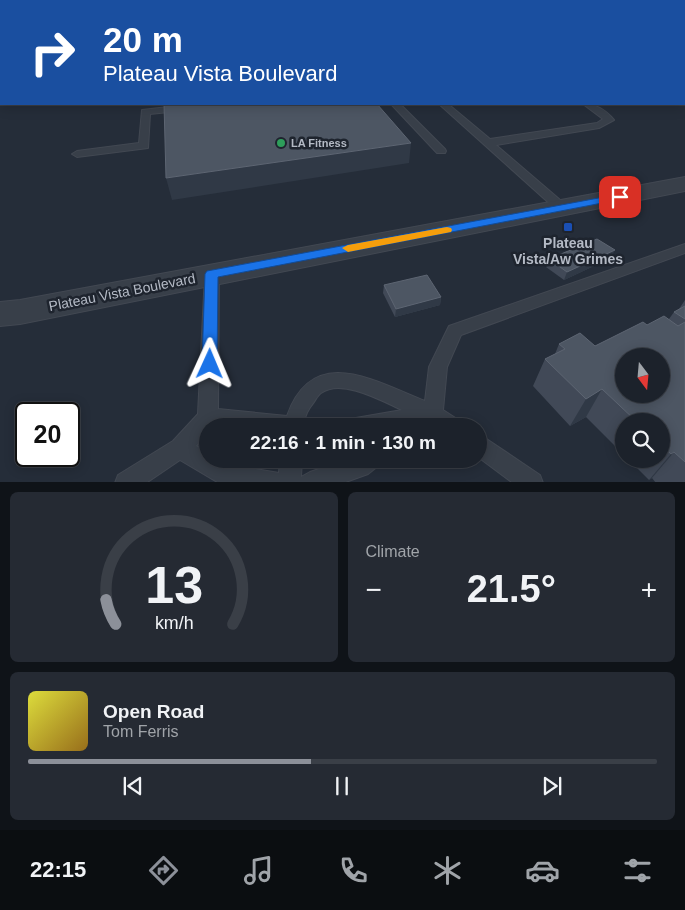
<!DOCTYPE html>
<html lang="en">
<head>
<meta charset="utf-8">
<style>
  :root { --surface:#1c222b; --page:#252a33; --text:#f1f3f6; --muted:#a0a4a9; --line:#3a3f47; --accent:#8c9099 }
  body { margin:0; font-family:Arial,sans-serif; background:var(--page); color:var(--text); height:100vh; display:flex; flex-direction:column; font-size:19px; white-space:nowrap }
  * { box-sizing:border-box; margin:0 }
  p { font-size:16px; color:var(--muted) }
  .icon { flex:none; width:28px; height:28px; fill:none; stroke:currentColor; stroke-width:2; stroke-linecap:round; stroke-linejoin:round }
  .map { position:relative; height:482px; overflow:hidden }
  .sheet { display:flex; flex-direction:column; gap:10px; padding:10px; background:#0f1318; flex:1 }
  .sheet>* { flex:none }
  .banner { position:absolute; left:0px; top:0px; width:685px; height:105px; box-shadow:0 2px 12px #0003,0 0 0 1px var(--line); background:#1a4fa0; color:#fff; overflow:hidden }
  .needle { width:32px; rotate:164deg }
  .fabs { position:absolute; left:615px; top:348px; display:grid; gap:10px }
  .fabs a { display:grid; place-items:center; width:55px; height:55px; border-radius:50%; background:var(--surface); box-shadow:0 2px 12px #0003,0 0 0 1px var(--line); font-size:25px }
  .speed { position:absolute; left:15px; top:402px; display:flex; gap:10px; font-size:25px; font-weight:700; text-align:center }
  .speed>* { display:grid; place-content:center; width:65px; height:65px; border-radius:50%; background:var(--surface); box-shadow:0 2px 12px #0003,0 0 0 1px var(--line); line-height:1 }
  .speed .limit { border:2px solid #111; border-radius:8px; background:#fff; color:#111 }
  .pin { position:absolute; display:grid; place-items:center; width:42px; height:42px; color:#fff; margin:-21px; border-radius:10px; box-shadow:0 2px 8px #0006 }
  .me { position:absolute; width:55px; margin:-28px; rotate:1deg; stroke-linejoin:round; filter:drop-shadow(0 0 4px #0008) }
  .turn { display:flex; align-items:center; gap:18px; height:105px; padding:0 20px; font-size:22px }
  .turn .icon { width:65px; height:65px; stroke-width:2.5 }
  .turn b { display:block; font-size:35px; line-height:42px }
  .big { font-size:38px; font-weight:700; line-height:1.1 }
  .sheet .tile { flex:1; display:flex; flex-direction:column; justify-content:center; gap:8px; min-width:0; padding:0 18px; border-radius:8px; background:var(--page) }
  .sheet .dial { align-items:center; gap:0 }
  .dial svg { height:130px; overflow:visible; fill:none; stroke:var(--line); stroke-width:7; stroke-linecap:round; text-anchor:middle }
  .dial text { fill:var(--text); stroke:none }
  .song { display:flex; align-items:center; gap:15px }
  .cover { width:60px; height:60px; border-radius:8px; background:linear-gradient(135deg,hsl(60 70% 55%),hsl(40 70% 35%)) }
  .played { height:5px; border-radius:2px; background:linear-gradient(90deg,var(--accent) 45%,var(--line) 45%) }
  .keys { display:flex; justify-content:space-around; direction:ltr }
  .heat { display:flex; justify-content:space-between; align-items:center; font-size:28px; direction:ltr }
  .sheet .tiles { flex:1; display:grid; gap:10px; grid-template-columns:1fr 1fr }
  .tile:last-child { grid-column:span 2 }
  .trip { position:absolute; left:199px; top:418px; width:288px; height:50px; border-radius:25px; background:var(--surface); box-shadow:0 2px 12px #0003,0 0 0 1px var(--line); font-weight:700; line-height:50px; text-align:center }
  .tab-bar { display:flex; height:80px; justify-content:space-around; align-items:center; background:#0b0e11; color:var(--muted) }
  .tab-bar .icon { width:35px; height:35px }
  .tab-bar .on { color:var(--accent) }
  .tab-bar b { font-size:22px; color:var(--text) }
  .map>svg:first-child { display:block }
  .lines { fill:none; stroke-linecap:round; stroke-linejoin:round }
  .service-casing { stroke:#424852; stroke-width:2 }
  .minor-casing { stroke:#424852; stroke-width:2 }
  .secondary-casing { stroke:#424852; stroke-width:2 }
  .service { fill:#383f49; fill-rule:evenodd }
  .minor { fill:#383f49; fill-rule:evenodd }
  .secondary { fill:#474f5c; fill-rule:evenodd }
  .wall { fill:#414957 }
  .shaded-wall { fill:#303946 }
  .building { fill:#4d5663; stroke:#5d6572; fill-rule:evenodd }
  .route { fill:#1a73e8; stroke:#114b97 }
  .slow { fill:#f59e0b }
  .leisure-dot { fill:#2e9e5b; stroke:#1e242e; stroke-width:2 }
  .transit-dot { fill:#1a4fb4; stroke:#1e242e; stroke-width:2 }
  .labels { text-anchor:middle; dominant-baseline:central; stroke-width:5; stroke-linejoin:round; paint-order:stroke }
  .far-poi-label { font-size:11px; font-weight:bold; fill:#b4bac5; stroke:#1e242e; text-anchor:start }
  .poi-label { font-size:14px; font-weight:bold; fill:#b4bac5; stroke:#1e242e }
  .street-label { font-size:14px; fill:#b4bac5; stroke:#1e242e }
</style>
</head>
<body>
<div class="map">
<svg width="685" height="483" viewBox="0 0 685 483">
  <rect width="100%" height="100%" fill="#252d39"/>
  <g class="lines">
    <g class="service-casing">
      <g id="service">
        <polygon points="98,0 104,0 104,1 99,1"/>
        <polygon points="166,0 172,0 173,1 167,1"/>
        <rect x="684" y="42" width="1" height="4"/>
        <polygon points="194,104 219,104 215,107 150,114 148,148 77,157 72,154 77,151 139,143 142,110"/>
        <polygon points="391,104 400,104 445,149 446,151 445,153 437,153"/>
        <path d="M439,104H448L490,139L597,123L603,119L583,104C596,104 605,109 614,120L599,128L496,145L566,205L568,208L562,212L558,211Z"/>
        <path d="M685,244V253L461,335L447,367L443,410L457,419L460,426H347L350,419L402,410C382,401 342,378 321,393C318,395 316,399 314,402C309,408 303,418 305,426H208V432L196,446L208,452V459H220L232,465L279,473L280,459H302L301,477L310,472L349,459H381L378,466L368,474L343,483H219L180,460L146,483H115L118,475L173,441L198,414L205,274L207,270H217L219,274L218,409L287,416C313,343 374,381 425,401L429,367L449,326Z"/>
        <polygon points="478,435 485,438 540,475 543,483 513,483 478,457"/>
      </g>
    </g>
    <g class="minor-casing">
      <polygon id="minor" points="685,177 685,191 20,324 0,326 0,302 20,300"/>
    </g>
    <g class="secondary-casing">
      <rect id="secondary" x="47" y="0" width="10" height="1"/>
    </g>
    <use href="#service" class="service"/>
    <use href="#minor" class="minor"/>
    <use href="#secondary" class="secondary"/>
  </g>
  <g class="wall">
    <polygon points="339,0 685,0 685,29 684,29 684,1 339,1"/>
    <polygon points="611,258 564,280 546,267 549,259"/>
    <polygon points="384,285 441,297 440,305 395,317 383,293"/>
    <polygon points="685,300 685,483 656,483 652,478 649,480 628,459 661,459 661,421 624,421 624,455 586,417 570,426 533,386 545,359 555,354 559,344 595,346 647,325 669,319 674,312 679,309"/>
  </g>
  <g class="shaded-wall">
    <polygon points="357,0 412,0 412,1 350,1"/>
    <rect x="684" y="16" width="1" height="13"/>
    <polygon points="411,143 409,163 172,200 166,178"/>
    <polygon points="615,250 611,258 564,280 567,272"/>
    <polygon points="441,297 440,305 395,317 396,309"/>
    <polygon points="602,389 586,417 570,426 586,399"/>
    <polygon points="674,452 652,478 649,480 671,454"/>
  </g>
  <g class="building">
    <polygon points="420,0 683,0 685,1 685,16 684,16 684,1 422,1"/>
    <polygon points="164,104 377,104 411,143 166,178"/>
    <polygon points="597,239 615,250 567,272 549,259"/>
    <polygon points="427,275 441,297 396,309 384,285"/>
    <polygon points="685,306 685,319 674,312"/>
    <path d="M664,316L678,326L685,322V462L674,452L671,454L661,445V421H636L602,389L586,399L545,359L565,349L559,344L580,333L595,346L643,322L647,325ZM624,356H661V394H624Z"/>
  </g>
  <polygon class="route" points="620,194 623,195 623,199 218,277 217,364 215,368 210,370 204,368 202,364 205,274 207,271"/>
  <polygon class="slow" points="447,227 451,228 452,230 451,232 348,252 342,248 348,245"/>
  <circle class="leisure-dot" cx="281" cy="143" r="5"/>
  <rect class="transit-dot" x="563" y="222" width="10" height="10" rx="2.5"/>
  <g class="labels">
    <g class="far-poi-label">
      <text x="291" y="143">LA Fitness</text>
    </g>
    <g class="poi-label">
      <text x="568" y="243">Plateau<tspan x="568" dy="16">Vista/Aw Grimes</tspan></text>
    </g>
    <g class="street-label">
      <text transform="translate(122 292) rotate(-11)">Plateau Vista Boulevard</text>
    </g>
  </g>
</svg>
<div class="fabs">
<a><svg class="needle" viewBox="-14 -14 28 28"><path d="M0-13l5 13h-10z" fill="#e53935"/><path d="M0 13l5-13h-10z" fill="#a0a4a9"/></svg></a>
<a><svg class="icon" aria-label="search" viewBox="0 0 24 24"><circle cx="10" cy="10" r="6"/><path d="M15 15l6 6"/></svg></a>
</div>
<div class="speed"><div class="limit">20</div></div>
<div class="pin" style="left:620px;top:197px;background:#d93025"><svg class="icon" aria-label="arrive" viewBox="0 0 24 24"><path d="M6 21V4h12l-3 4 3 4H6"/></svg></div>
<svg class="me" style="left:210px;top:364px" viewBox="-20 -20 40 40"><path d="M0-17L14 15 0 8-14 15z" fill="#1a73e8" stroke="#fff" stroke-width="4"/></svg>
<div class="trip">22:16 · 1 min · 130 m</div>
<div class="banner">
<div class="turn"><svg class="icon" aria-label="right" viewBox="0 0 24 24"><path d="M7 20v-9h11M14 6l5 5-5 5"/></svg><div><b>20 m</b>Plateau Vista Boulevard</div></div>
</div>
</div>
<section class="sheet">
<div class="tiles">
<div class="tile dial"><svg viewBox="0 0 100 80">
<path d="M14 69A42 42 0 1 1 86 69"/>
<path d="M14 69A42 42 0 0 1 8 54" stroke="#8c9099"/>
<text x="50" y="56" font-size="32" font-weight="700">13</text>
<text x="50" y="72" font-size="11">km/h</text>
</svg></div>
<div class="tile"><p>Climate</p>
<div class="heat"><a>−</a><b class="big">21.5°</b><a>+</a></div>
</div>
<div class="tile">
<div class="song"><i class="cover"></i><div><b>Open Road</b><p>Tom Ferris</p></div></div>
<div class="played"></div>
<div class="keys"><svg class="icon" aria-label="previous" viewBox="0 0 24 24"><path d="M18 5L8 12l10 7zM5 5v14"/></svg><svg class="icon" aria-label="pause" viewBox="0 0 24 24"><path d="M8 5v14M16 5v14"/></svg><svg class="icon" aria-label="next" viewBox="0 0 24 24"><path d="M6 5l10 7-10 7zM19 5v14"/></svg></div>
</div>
</div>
</section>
<nav class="tab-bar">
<b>22:15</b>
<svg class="icon on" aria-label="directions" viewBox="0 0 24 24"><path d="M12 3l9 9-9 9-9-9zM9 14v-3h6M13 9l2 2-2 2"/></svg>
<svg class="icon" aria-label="music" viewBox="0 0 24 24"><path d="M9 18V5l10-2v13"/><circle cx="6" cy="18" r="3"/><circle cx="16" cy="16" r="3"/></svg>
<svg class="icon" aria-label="phone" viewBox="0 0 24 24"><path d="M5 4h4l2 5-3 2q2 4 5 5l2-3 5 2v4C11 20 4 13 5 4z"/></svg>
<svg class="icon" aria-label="climate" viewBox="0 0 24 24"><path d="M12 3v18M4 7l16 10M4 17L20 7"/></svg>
<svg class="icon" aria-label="car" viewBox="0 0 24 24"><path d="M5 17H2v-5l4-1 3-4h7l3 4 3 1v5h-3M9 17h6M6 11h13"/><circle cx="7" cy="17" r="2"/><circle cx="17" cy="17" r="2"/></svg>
<svg class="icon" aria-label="filters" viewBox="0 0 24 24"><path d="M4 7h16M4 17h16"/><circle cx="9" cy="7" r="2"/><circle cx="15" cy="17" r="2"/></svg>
</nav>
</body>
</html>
